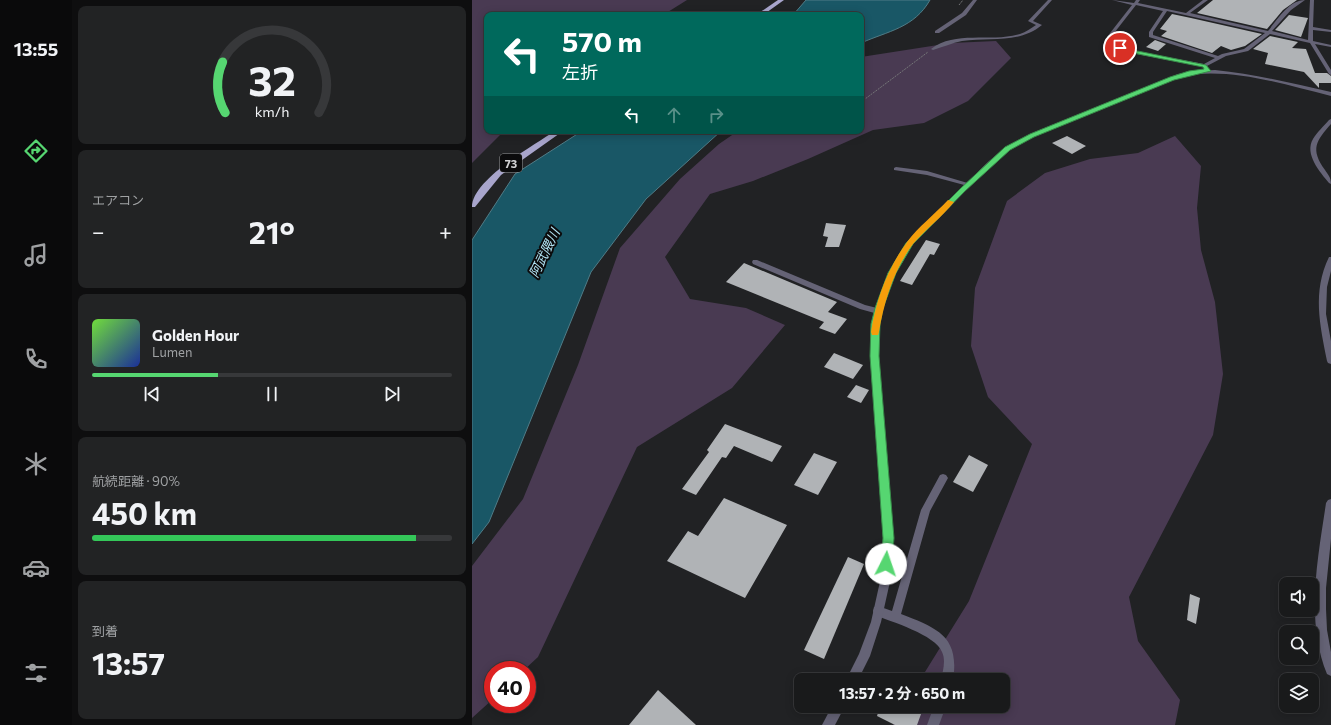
<!DOCTYPE html>
<html lang="ja">
<head>
<meta charset="utf-8">
<style>
  :root { --surface:#191a1b; --page:#222324; --text:#f1f3f6; --muted:#9fa1a3; --line:#37383a; --accent:#56d671 }
  body { margin:0; font-family:Commissioner,"Noto Sans JP",sans-serif; background:var(--page); color:var(--text); height:100vh; display:flex; flex-direction:column; font-size:15px; white-space:nowrap }
  * { box-sizing:border-box; margin:0 }
  p { font-size:13px; color:var(--muted) }
  .icon { flex:none; width:22px; height:22px; fill:none; stroke:currentColor; stroke-width:2; stroke-linecap:round; stroke-linejoin:round }
  .map { position:relative; flex:1; overflow:hidden }
  .details { display:flex; flex-direction:column; gap:6px; padding:6px; background:#0e0e0f; width:400px }
  .details>* { flex:none }
  .guide { position:absolute; left:12px; top:12px; width:380px; height:122px; border-radius:8px; box-shadow:0 2px 10px #0003,0 0 0 1px var(--line); background:#00695c; color:#fff; overflow:hidden }
  .buttons { position:absolute; left:807px; top:577px; display:grid; gap:8px }
  .buttons a { display:grid; place-items:center; width:40px; height:40px; border-radius:8px; background:var(--surface); box-shadow:0 2px 10px #0003,0 0 0 1px var(--line); font-size:20px }
  .speed { position:absolute; left:12px; top:661px; display:flex; gap:8px; font-size:20px; font-weight:700; text-align:center }
  .speed>* { display:grid; place-content:center; width:52px; height:52px; border-radius:50%; background:var(--surface); box-shadow:0 2px 10px #0003,0 0 0 1px var(--line); line-height:1 }
  .speed .limit { border:6px solid #d22; background:#fff; color:#111 }
  .pin { position:absolute; display:grid; place-items:center; width:34px; height:34px; color:#fff; margin:-17px; border:2px solid #fff; border-radius:50%; box-shadow:0 1px 4px #0007 }
  .me { position:absolute; width:44px; margin:-22px; rotate:4deg; stroke-linejoin:round; filter:drop-shadow(0 0 3px #0008) }
  .turn { display:flex; align-items:center; gap:14px; height:84px; padding:0 12px; font-size:18px }
  .turn .icon { width:52px; height:52px; stroke-width:2.5 }
  .turn b { display:block; font-size:28px; line-height:34px }
  .lanes { display:flex; align-items:center; height:38px; padding:0 12px; background:#0003; justify-content:center; gap:20px; direction:ltr }
  .lanes .off { opacity:.35 }
  .big { font-size:30px; font-weight:700; line-height:1.1 }
  .details .widget { flex:1; display:flex; flex-direction:column; justify-content:center; gap:6px; min-width:0; padding:0 14px; border-radius:8px; background:var(--page) }
  .details .dial { align-items:center; gap:0 }
  .dial svg { height:104px; overflow:visible; fill:none; stroke:var(--line); stroke-width:7; stroke-linecap:round; text-anchor:middle }
  .dial text { fill:var(--text); stroke:none }
  .song { display:flex; align-items:center; gap:12px }
  .cover { width:48px; height:48px; border-radius:6px; background:linear-gradient(135deg,hsl(100 70% 55%),hsl(230 70% 35%)) }
  .played { height:4px; border-radius:2px; background:linear-gradient(90deg,var(--accent) 35%,var(--line) 35%) }
  .keys { display:flex; justify-content:space-around; direction:ltr }
  .heat { display:flex; justify-content:space-between; align-items:center; font-size:22px; direction:ltr }
  .charge { height:6px; border-radius:3px; background:linear-gradient(90deg,#34c759 90%,var(--line) 0) }
  .trip { position:absolute; left:322px; top:673px; width:216px; height:40px; border-radius:8px; background:var(--surface); box-shadow:0 2px 10px #0003,0 0 0 1px var(--line); font-weight:700; line-height:40px; text-align:center }
  main { display:flex; flex:1; min-height:0 }
  .dock { display:flex; flex-direction:column; width:72px; justify-content:space-around; align-items:center; background:#0a0a0b; color:var(--muted) }
  .dock .icon { width:28px; height:28px }
  .dock .active { color:var(--accent) }
  .dock b { font-size:18px; color:var(--text) }
  .map>svg:first-child { display:block }
  .green { fill:#493a52 }
  .water { fill:#195766; stroke:#507c87 }
  .building { fill:#b0b3b6 }
  .lines { fill:none; stroke-linecap:round; stroke-linejoin:round }
  .path { stroke:#757678; stroke-width:1; stroke-dasharray:2 1; stroke-linecap:butt }
  .minor { fill:#656376; fill-rule:evenodd }
  .tertiary { fill:#656376; fill-rule:evenodd }
  .primary { fill:#a8a5cc; fill-rule:evenodd }
  .route { fill:#56d671; stroke:#388b49 }
  .slow { fill:#f59e0b }
  .labels { text-anchor:middle; dominant-baseline:central; stroke-width:4; stroke-linejoin:round; paint-order:stroke }
  .shield { fill:#0b0b0c; stroke:#969799; stroke-width:1 }
  .shield-label { font-size:11px; font-weight:bold; fill:#d2d3d5 }
  .water-label { font-size:13px; font-style:italic; fill:#b5e9f9; stroke:#0b0b0c }
</style>
</head>
<body>
<main>
<nav class="dock">
<b>13:55</b>
<svg class="icon active" aria-label="directions" viewBox="0 0 24 24"><path d="M12 3l9 9-9 9-9-9zM9 14v-3h6M13 9l2 2-2 2"/></svg>
<svg class="icon" aria-label="music" viewBox="0 0 24 24"><path d="M9 18V5l10-2v13"/><circle cx="6" cy="18" r="3"/><circle cx="16" cy="16" r="3"/></svg>
<svg class="icon" aria-label="phone" viewBox="0 0 24 24"><path d="M5 4h4l2 5-3 2q2 4 5 5l2-3 5 2v4C11 20 4 13 5 4z"/></svg>
<svg class="icon" aria-label="climate" viewBox="0 0 24 24"><path d="M12 3v18M4 7l16 10M4 17L20 7"/></svg>
<svg class="icon" aria-label="car" viewBox="0 0 24 24"><path d="M5 17H2v-5l4-1 3-4h7l3 4 3 1v5h-3M9 17h6M6 11h13"/><circle cx="7" cy="17" r="2"/><circle cx="17" cy="17" r="2"/></svg>
<svg class="icon" aria-label="filters" viewBox="0 0 24 24"><path d="M4 7h16M4 17h16"/><circle cx="9" cy="7" r="2"/><circle cx="15" cy="17" r="2"/></svg>
</nav>
<section class="details">
<div class="widget dial"><svg viewBox="0 0 100 80">
<path d="M14 69A42 42 0 1 1 86 69"/>
<path d="M14 69A42 42 0 0 1 12 30" stroke="#56d671"/>
<text x="50" y="56" font-size="32" font-weight="700">32</text>
<text x="50" y="72" font-size="11">km/h</text>
</svg></div>
<div class="widget"><p>エアコン</p>
<div class="heat"><a>−</a><b class="big">21°</b><a>+</a></div>
</div>
<div class="widget">
<div class="song"><i class="cover"></i><div><b>Golden Hour</b><p>Lumen</p></div></div>
<div class="played"></div>
<div class="keys"><svg class="icon" aria-label="previous" viewBox="0 0 24 24"><path d="M18 5L8 12l10 7zM5 5v14"/></svg><svg class="icon" aria-label="pause" viewBox="0 0 24 24"><path d="M8 5v14M16 5v14"/></svg><svg class="icon" aria-label="next" viewBox="0 0 24 24"><path d="M6 5l10 7-10 7zM19 5v14"/></svg></div>
</div>
<div class="widget"><p>航続距離 · 90%</p><b class="big">450 km</b><div class="charge"></div></div>
<div class="widget"><p>到着</p><b class="big">13:57</b></div>
</section>
<div class="map">
<svg width="859" height="725" viewBox="0 0 859 725">
  <rect width="100%" height="100%" fill="#212224"/>
  <g class="green">
    <polygon points="0,0 215,0 191,15 15,15 15,131 32,131 0,163"/>
    <polygon points="524,41 539,58 496,101 452,123 401,130 336,159 281,181 238,194 193,257 218,299 274,308 313,325 260,388 165,447 66,657 52,670 21,670 21,699 0,718 0,566 51,499 106,365 148,248 208,179 247,144 266,131 389,131 389,57 479,43"/>
    <polygon points="703,136 729,166 725,208 729,250 743,302 751,374 741,435 657,597 666,641 708,700 703,725 421,725 432,706 531,706 531,680 448,680 497,601 560,444 516,397 499,346 503,288 535,201 573,173 618,159 666,153"/>
  </g>
  <g class="water">
    <path d="M334,0H458C442,28 416,31 389,43V15H321Z"/>
    <polygon points="110,131 249,131 174,199 119,272 17,522 0,544 0,240 43,174"/>
  </g>
  <g class="building">
    <polygon points="741,0 825,0 811,10 795,29 725,13"/>
    <polygon points="700,14 719,18 790,34 773,46 759,50 749,46 740,53 689,36 695,31 688,29"/>
    <polygon points="817,15 836,18 829,37 803,30"/>
    <polygon points="798,36 826,42 820,48 834,49 843,73 855,73 859,76 859,83 847,83 847,88 832,72 793,64 796,53 781,49"/>
    <polygon points="683,40 694,44 686,51 674,47"/>
    <polygon points="595,136 614,146 600,154 580,143"/>
    <polygon points="354,223 374,225 367,247 353,247 356,237 351,236"/>
    <polygon points="454,240 468,244 462,255 458,254 440,285 428,281"/>
    <polygon points="272,263 365,302 356,312 375,319 363,334 347,328 352,322 254,282"/>
    <polygon points="362,353 391,365 381,379 352,367"/>
    <polygon points="384,385 397,390 389,403 375,397"/>
    <polygon points="253,424 310,446 300,462 262,446 254,458 250,457 224,495 210,489 237,452 235,450"/>
    <polygon points="342,453 365,462 346,495 322,485"/>
    <polygon points="497,455 516,465 501,492 481,482"/>
    <polygon points="252,498 315,525 273,598 195,561 216,531 226,536"/>
    <polygon points="376,557 392,564 352,659 332,650"/>
    <polygon points="718,594 728,598 724,624 715,620"/>
    <polygon points="186,690 224,725 157,725"/>
    <polygon points="408,706 452,706 445,725 423,725 405,716"/>
  </g>
  <g class="lines">
    <g class="path">
      <polyline points="487,5 491,0"/>
      <polyline points="389,102 456,52"/>
    </g>
    <g class="minor">
      <polygon points="501,0 505,0 494,15 467,33 463,33 463,31 490,13"/>
      <path d="M576,0H580L561,21L570,25C547,44 518,37 490,41C480,43 471,47 461,50L459,49C484,30 519,43 548,34C554,32 559,28 564,25L556,21Z"/>
      <path d="M640,0L662,3L664,0H668L666,3L714,13L731,0H736L718,13L796,31C805,20 817,0 833,0L819,10L800,31L836,40L838,0H842L841,27L859,30V32L841,30V41L859,45V47L843,44L859,70V75L857,74L838,43L798,34L776,51L754,56L733,67L654,52L640,46L635,37L660,5ZM664,5L691,11L677,32V37L743,58L732,64L657,50L644,44L639,37ZM695,11L793,33L772,49L750,54L746,56L681,35V32Z"/>
      <path d="M859,119V124C844,141 838,149 853,170C856,175 859,177 859,184L857,183C848,172 832,154 841,139C845,132 852,126 857,120Z"/>
      <polygon points="424,167 455,171 499,184 496,186 455,175 422,170 422,168"/>
      <path d="M857,257H859V271L855,287L854,314L859,341V364L856,363L855,361C848,325 840,292 857,257Z"/>
      <polygon points="281,260 285,260 393,305 409,309 410,311 406,314 388,309 281,264 280,262"/>
      <path d="M471,474L474,475L476,478L458,511L429,614C465,628 488,636 481,680H469C471,671 474,660 470,652C464,635 418,621 402,615L401,611L402,607L406,606L420,611L449,510L468,475Z"/>
      <path d="M859,499V539L854,588V609L855,630L859,652V676L855,674C833,620 846,558 854,503L856,500Z"/>
      <polygon points="462,706 474,706 467,725 455,725"/>
    </g>
    <g class="tertiary">
      <path d="M743,70C782,74 820,83 859,92V96C810,84 760,67 709,76L562,136L537,150L521,163L441,244L424,273L411,308L407,324L406,356L421,538L419,577L409,622L398,656L386,680H374L387,654L399,622L409,577L411,538L398,356L399,324L403,308L416,273L436,241L517,161L533,148L558,134L706,74L724,71Z"/>
      <polygon points="360,706 373,706 363,725 350,725"/>
    </g>
    <g class="primary">
      <polygon points="306,0 312,0 291,15 284,15"/>
      <path d="M83,131H91L29,175L3,207H0C0,180 62,145 83,131Z"/>
    </g>
  </g>
  <polygon class="route" points="646,47 734,65 739,71 702,80 562,137 538,150 493,191 441,244 424,273 411,308 408,324 407,356 422,538 420,564 419,568 414,570 410,568 409,564 411,538 398,356 399,324 403,308 416,273 434,243 489,188 533,147 558,134 698,77 717,71 732,69 731,67 646,50"/>
  <path class="slow" d="M476,200L482,202C470,217 454,229 441,244C422,269 412,302 407,332L406,335H400L399,332C404,300 415,269 435,242C446,227 463,214 476,200Z"/>
  <g class="labels">
    <rect class="shield" x="28" y="154" width="22" height="18" rx="3"/>
    <g class="shield-label">
      <text x="39" y="163">73</text>
    </g>
    <g class="water-label">
      <text transform="translate(72 253) rotate(-64)">阿武隈川</text>
    </g>
  </g>
</svg>
<div class="buttons">
<a><svg class="icon" aria-label="sound" viewBox="0 0 24 24"><path d="M4 9h4l5-4v14l-5-4H4zM17 9q2 3 0 6"/></svg></a>
<a><svg class="icon" aria-label="search" viewBox="0 0 24 24"><circle cx="10" cy="10" r="6"/><path d="M15 15l6 6"/></svg></a>
<a><svg class="icon" aria-label="layers" viewBox="0 0 24 24"><path d="M12 4l9 5-9 5-9-5zM3 14l9 5 9-5"/></svg></a>
</div>
<div class="speed"><div class="limit">40</div></div>
<div class="pin" style="left:648px;top:48px;background:#d93025"><svg class="icon" aria-label="arrive" viewBox="0 0 24 24"><path d="M6 21V4h12l-3 4 3 4H6"/></svg></div>
<svg class="me" style="left:414px;top:564px" viewBox="-20 -20 40 40"><circle r="19" fill="#fff"/><path d="M0-13L10 11 0 6-10 11z" fill="#56d671"/></svg>
<div class="trip">13:57 · 2 分 · 650 m</div>
<div class="guide">
<div class="turn"><svg class="icon" aria-label="left" viewBox="0 0 24 24"><path d="M17 20v-9H6M10 6l-5 5 5 5"/></svg><div><b>570 m</b>左折</div></div>
<div class="lanes"><svg class="icon" aria-label="left" viewBox="0 0 24 24"><path d="M17 20v-9H6M10 6l-5 5 5 5"/></svg><svg class="icon off" aria-label="ahead" viewBox="0 0 24 24"><path d="M12 20V5M6 11l6-6 6 6"/></svg><svg class="icon off" aria-label="right" viewBox="0 0 24 24"><path d="M7 20v-9h11M14 6l5 5-5 5"/></svg></div>
</div>
</div>
</main>
</body>
</html>
